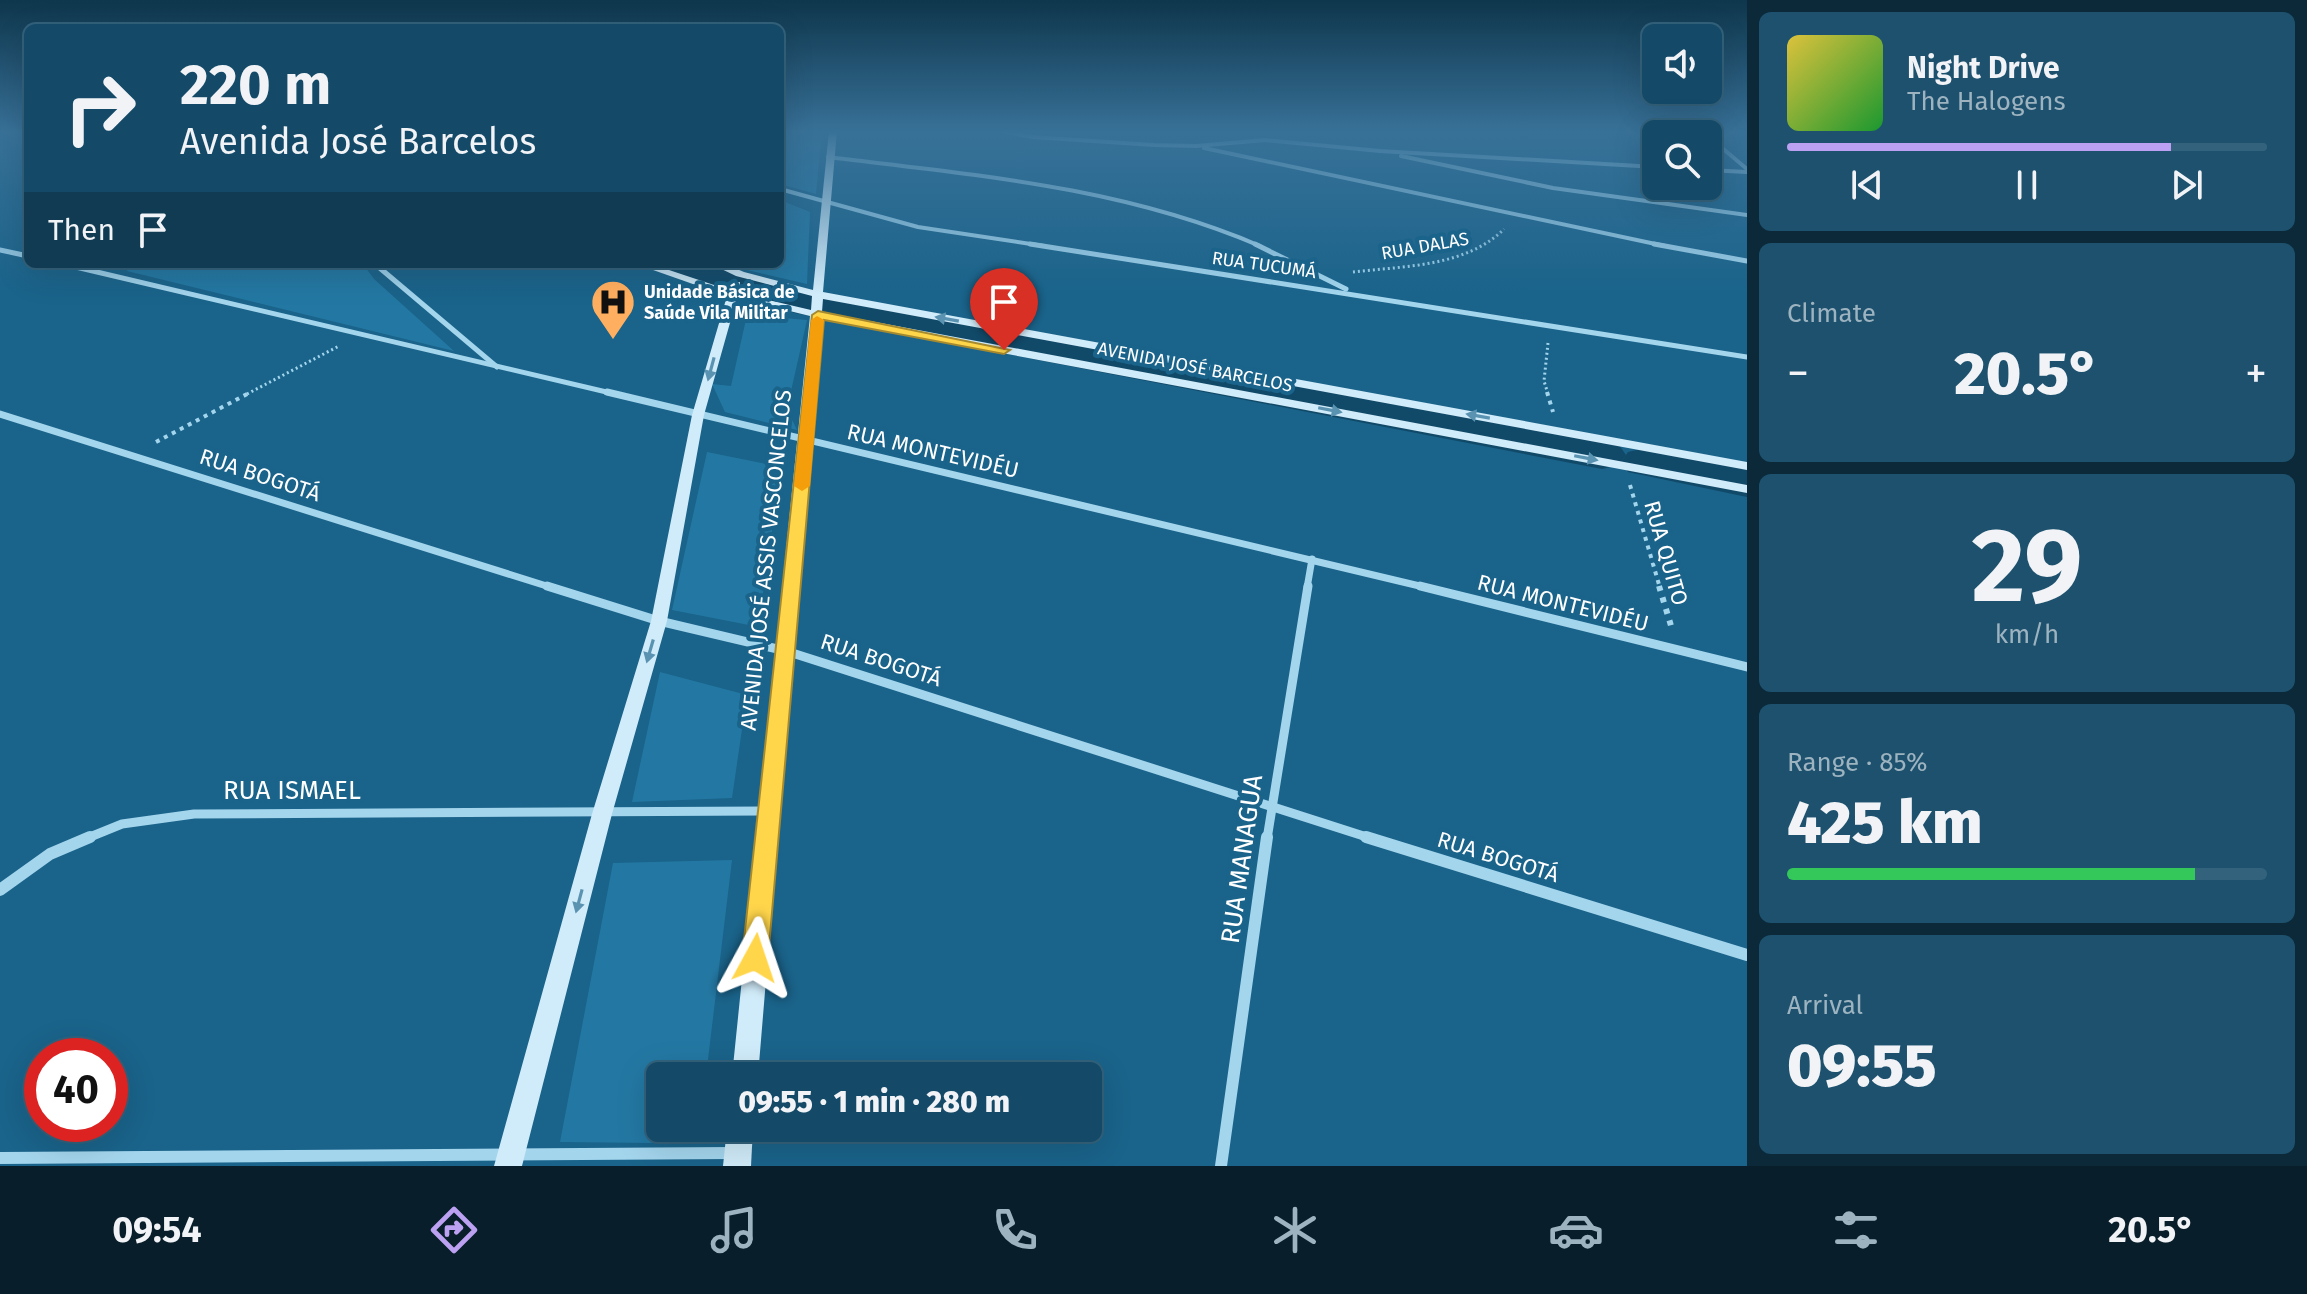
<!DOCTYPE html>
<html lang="en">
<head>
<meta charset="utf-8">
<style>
  :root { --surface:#144a68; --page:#1d516e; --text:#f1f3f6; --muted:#9db3c0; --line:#33627c; --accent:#bca0f2 }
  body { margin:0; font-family:"Fira Sans",sans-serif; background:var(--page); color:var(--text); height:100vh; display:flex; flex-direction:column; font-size:30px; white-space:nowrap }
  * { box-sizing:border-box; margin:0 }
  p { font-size:26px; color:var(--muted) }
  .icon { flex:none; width:44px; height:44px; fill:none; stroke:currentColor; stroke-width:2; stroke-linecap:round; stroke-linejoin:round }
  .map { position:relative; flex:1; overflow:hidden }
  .details { display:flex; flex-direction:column; gap:12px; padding:12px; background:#0b2939; width:560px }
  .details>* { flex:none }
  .hud { position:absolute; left:24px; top:24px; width:760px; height:244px; border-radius:12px; box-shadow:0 8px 32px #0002,0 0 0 2px var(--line); background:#144a68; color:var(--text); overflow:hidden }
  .tools { position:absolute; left:1642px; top:24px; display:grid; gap:16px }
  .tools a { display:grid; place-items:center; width:80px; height:80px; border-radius:12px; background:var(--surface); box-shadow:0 8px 32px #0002,0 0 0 2px var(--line); font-size:40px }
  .speed { position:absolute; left:24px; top:1038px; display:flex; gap:16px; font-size:40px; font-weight:700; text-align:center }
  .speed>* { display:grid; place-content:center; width:104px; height:104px; border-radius:50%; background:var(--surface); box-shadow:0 8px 32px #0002,0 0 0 2px var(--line); line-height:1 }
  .speed .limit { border:12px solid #d22; background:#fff; color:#111 }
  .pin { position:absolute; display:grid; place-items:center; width:68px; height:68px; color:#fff; margin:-82px -34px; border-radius:50% 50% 50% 0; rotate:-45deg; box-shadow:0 0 8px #0007 }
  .pin .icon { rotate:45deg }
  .me { position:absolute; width:88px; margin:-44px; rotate:5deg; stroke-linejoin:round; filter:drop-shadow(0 0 6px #0008) }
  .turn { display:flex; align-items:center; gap:28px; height:168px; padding:0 24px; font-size:36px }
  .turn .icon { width:104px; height:104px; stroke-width:2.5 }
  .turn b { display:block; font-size:56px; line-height:68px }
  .then { display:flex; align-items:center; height:76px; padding:0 24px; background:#0003; gap:16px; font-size:30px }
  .big { font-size:60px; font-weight:800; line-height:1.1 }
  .details .tile { flex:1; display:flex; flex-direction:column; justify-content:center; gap:12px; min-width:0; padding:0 28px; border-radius:12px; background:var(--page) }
  .details .dial { align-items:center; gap:0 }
  .dial b { font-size:104px; line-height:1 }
  .song { display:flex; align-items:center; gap:24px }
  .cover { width:96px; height:96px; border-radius:12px; background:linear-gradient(135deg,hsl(50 70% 55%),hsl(130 70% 35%)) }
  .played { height:8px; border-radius:4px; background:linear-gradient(90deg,var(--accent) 80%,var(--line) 80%) }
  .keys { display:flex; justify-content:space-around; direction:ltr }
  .heat { display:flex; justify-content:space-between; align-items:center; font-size:44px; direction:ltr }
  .charge { height:12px; border-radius:6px; background:linear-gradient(90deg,#34c759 85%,var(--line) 0) }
  .trip { position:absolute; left:646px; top:1062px; width:456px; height:80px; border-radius:12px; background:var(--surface); box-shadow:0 8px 32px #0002,0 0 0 2px var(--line); font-weight:800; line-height:80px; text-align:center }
  .dock { display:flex; height:128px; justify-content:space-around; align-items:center; background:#081e2a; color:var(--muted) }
  .dock .icon { width:56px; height:56px }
  .dock .selected { color:var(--accent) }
  .dock b { font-size:36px; color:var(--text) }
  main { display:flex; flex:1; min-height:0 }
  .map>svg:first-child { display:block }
  .green { fill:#2378a3 }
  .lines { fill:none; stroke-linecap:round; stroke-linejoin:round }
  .river { fill:#114968; fill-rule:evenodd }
  .path-far2 { stroke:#a3d5ed; stroke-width:3; stroke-dasharray:2 3; stroke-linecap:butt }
  .path-far1 { stroke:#a3d5ed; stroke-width:4; stroke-dasharray:4 5; stroke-linecap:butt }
  .path { stroke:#a3d5ed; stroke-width:6; stroke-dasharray:5 7; stroke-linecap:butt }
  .street-far4 { stroke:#a3d5ed; stroke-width:4 }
  .street-far3 { stroke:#a3d5ed; stroke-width:5 }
  .street-far2 { stroke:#a3d5ed; stroke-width:7 }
  .street-far1 { stroke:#a3d5ed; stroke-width:9 }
  .street { stroke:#a3d5ed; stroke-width:12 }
  .secondary { fill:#d0ebf9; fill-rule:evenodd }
  .oneway { fill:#5a93b1 }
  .route { fill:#ffd54a; stroke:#a68a30; stroke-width:2 }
  .slow { fill:#f59e0b }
  .labels { text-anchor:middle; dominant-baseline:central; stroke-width:8; stroke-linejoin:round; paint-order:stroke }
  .far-street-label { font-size:18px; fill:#fff; stroke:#1a638a }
  .far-poi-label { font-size:18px; font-weight:bold; fill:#fff; stroke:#1a638a; text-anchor:start }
  .street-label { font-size:22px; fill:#fff; stroke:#1a638a }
  .near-street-label { font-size:26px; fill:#fff; stroke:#1a638a }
</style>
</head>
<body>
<main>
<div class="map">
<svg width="1747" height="1166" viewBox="0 0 1747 1166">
  <rect width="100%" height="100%" fill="#1a638a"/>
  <g class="green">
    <polygon points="782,131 822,131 816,194 780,184"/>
    <polygon points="780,200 810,212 807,284 747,270 749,264 780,264"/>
    <polygon points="130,264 363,264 374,279 454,351 127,271"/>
    <polygon points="747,315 807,320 787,409 797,430 725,412 712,384 731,386"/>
    <polygon points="707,452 781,467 764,589 754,626 672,610"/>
    <polygon points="660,672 747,695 732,798 632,802"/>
    <polygon points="732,860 706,1076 660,1076 660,1128 700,1129 652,1143 560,1142 613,863"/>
  </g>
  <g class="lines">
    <g class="river">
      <polygon points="655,264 708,264 801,292 1602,441 1619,445 1626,455 1619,465 1602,469 795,313 660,271"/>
      <polygon points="1645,448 1747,467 1747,497 1628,472 1621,462 1628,452"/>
    </g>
    <g class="path-far2">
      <path d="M1353,272C1404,266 1466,267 1504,229"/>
      <polyline points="247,394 339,346"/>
      <polyline points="1548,394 1544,381 1548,343"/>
    </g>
    <g class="path-far1">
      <polyline points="1547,392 1553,412"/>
      <polyline points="156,442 251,392"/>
      <polyline points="1630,485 1660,588"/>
    </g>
    <polyline class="path" points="1659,586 1672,629"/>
    <g class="street-far4">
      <polyline points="1000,131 1033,137 1154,145 1196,146 1265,140 1380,151 1656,167"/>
      <polyline points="1708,136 1747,169"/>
      <polyline points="1204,148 1665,246"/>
      <polyline points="1401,156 1553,188 1747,215"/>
      <path d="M828,157C975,175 1123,187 1260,246"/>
      <polyline points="1708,170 1747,172"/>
      <polyline points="780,189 918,227 1044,246"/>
    </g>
    <g class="street-far3">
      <polyline points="1030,244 1747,357"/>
      <polyline points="1255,244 1346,289"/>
      <polyline points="1654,244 1747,261"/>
      <polyline points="0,250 28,256"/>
      <polyline points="63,264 615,394"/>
      <polyline points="375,264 497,367"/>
    </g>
    <g class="street-far2">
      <polyline points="607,392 1428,588"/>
      <polyline points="0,414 553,588"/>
      <polyline points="1307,588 1312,559"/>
    </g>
    <g class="street-far1">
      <polyline points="547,586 659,621 786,651 1373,839"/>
      <polyline points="1420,586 1747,667"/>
      <polyline points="85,839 122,824 194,814 767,811"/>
      <polyline points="1267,839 1308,586"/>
    </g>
    <g class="street">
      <polyline points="1366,837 1747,955"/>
      <polyline points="0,890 50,854 90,837"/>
      <polyline points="0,1158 733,1153"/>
      <polyline points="1221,1166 1267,837"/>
    </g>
    <g class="secondary">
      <polygon points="829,131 837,131 823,292 1747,462 1747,470 823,299 822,312 1747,485 1747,493 821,319 758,1076 732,1076 810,316 737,298 704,415 667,621 612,814 522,1166 494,1166 592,814 651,621 692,415 727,296 636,264 651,264 729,290 732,282 740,282 739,293 811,310 812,296 736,276 711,264 725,264 744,272 813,290"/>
      <polygon points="727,1128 753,1128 751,1166 723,1166"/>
    </g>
  </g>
  <defs><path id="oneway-solid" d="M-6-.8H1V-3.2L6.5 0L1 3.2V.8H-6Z" transform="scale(2)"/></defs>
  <g class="oneway">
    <use href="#oneway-solid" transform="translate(947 319) rotate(-170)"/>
    <use href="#oneway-solid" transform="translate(711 369) rotate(105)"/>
    <use href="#oneway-solid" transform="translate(1330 410) rotate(11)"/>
    <use href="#oneway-solid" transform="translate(1478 416) rotate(-170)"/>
    <use href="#oneway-solid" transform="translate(1586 458) rotate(11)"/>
    <use href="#oneway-solid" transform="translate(650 651) rotate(106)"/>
    <use href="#oneway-solid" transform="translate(579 901) rotate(105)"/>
  </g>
  <linearGradient id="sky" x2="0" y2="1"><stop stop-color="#0e364c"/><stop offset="0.45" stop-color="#387198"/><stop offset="1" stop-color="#387198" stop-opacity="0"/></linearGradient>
  <rect width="1747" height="294" fill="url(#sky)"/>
  <polygon class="route" points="818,311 1010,350 1004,354 824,320 768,958 765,967 755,971 746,967 742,958 812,315"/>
  <polygon class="slow" points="817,316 824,320 810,486 802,491 794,486 811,320"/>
  <defs>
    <g id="hospital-pin" transform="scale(2.3)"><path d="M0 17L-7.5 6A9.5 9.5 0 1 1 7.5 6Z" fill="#ffaf5f" stroke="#1a638a"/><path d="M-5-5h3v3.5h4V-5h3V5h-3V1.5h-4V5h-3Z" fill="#111"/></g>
  </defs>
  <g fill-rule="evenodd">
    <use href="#hospital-pin" x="613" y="302"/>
  </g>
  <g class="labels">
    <g class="far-street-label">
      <text transform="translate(1425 246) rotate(-10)">RUA DALAS</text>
      <text transform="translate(1264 265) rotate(8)">RUA TUCUMÁ</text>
      <text transform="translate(1195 367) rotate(11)">AVENIDA JOSÉ BARCELOS</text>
    </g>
    <g class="far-poi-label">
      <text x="644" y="292">Unidade Básica de<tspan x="644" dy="21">Saúde Vila Militar</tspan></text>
    </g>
    <g class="street-label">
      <text transform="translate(933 451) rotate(13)">RUA MONTEVIDÉU</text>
      <text transform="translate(260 475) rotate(18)">RUA BOGOTÁ</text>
      <text transform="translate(1666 553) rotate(74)">RUA QUITO</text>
      <text transform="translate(766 560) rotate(-84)">AVENIDA JOSÉ ASSIS VASCONCELOS</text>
      <text transform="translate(1563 603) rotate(14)">RUA MONTEVIDÉU</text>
      <text transform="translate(881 660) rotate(18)">RUA BOGOTÁ</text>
      <text transform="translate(1498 857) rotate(17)">RUA BOGOTÁ</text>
    </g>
    <g class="near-street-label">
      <text x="292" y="790">RUA ISMAEL</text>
      <text transform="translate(1242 859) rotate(-82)">RUA MANAGUA</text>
    </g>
  </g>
</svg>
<div class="tools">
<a><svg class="icon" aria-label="sound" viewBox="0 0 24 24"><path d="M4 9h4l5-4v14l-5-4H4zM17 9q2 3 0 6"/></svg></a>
<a><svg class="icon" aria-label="search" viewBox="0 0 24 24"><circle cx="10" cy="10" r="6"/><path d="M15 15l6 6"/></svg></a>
</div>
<div class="speed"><div class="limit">40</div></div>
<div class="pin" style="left:1004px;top:350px;background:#d93025"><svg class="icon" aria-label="arrive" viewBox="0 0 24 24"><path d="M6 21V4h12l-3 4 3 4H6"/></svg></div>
<svg class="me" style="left:755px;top:958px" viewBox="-20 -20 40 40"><path d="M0-17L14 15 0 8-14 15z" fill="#ffd54a" stroke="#fff" stroke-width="4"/></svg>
<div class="trip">09:55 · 1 min · 280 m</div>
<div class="hud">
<div class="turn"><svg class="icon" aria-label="right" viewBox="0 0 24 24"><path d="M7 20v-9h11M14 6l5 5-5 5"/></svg><div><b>220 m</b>Avenida José Barcelos</div></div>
<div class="then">Then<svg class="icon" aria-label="arrive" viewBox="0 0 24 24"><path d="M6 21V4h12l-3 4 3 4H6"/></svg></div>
</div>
</div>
<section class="details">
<div class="tile">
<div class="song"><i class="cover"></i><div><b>Night Drive</b><p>The Halogens</p></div></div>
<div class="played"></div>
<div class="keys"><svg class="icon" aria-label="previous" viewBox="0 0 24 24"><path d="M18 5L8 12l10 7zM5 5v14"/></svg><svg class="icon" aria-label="pause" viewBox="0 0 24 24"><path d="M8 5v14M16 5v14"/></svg><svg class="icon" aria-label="next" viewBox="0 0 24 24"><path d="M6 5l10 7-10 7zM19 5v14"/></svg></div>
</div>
<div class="tile"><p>Climate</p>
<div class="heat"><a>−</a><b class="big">20.5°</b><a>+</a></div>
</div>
<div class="tile dial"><b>29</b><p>km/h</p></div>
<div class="tile"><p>Range · 85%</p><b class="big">425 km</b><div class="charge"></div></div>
<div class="tile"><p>Arrival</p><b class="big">09:55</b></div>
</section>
</main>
<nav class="dock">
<b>09:54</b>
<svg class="icon selected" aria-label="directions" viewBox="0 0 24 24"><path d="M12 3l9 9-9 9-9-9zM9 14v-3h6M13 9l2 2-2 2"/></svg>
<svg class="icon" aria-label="music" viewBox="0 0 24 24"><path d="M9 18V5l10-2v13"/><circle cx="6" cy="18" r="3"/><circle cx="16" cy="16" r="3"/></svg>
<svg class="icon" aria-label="phone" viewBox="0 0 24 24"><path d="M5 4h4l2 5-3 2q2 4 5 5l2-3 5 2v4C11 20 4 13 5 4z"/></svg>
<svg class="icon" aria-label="climate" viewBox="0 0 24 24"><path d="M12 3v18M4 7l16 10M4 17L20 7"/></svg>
<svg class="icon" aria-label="car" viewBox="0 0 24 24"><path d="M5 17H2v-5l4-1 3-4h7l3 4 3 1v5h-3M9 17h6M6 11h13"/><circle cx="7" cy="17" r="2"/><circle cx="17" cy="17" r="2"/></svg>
<svg class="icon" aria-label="filters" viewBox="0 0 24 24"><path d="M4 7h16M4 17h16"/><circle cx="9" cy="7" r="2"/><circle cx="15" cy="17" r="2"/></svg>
<b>20.5°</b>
</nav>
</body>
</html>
